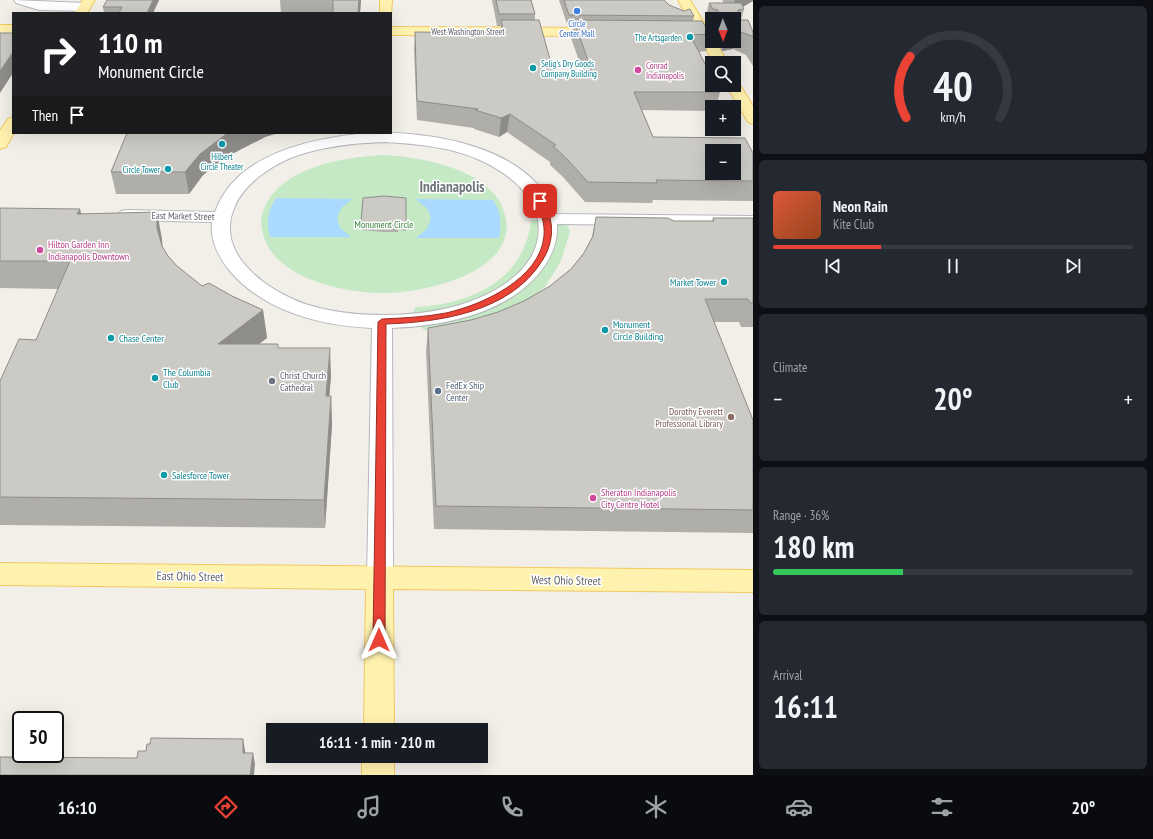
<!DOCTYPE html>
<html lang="en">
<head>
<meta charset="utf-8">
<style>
  :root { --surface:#171b24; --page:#242831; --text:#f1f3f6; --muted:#9ea1a6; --line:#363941; --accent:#ea4335 }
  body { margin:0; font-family:"PT Sans Narrow",sans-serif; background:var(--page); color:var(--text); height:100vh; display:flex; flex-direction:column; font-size:15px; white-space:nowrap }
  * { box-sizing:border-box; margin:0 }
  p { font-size:13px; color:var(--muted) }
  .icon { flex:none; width:22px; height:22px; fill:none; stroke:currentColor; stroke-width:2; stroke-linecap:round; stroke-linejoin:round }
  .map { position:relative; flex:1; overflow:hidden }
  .details { display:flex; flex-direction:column; gap:6px; padding:6px; background:#0d0f14; width:400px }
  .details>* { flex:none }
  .guide { position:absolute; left:12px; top:12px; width:380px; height:122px; border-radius:0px; box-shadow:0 4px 16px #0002; background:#202124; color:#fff; overflow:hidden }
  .needle { width:26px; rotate:179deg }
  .tools { position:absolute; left:705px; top:12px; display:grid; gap:8px }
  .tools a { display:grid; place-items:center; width:36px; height:36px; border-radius:0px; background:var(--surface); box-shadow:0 4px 16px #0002; font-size:20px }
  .speed { position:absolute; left:12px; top:711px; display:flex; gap:8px; font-size:20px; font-weight:700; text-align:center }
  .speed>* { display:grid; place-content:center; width:52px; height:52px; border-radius:50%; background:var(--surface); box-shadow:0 4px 16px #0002; line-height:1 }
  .speed .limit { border:2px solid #111; border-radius:6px; background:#fff; color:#111 }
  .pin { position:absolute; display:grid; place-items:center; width:34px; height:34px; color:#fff; margin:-17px; border-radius:8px; box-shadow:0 2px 6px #0006 }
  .me { position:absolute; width:44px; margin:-22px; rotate:0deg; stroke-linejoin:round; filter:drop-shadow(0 0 3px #0008) }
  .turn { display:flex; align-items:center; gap:14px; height:84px; padding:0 20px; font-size:18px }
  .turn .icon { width:52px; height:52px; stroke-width:2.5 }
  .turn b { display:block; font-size:28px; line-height:34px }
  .then { display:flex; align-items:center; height:38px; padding:0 20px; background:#0003; gap:8px; font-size:15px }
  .big { font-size:30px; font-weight:800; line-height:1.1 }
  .details .widget { flex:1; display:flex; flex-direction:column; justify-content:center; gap:6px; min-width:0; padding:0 14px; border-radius:6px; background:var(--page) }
  .details .dial { align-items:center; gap:0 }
  .dial svg { height:104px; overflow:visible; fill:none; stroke:var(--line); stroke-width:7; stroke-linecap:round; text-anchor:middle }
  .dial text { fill:var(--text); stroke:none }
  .song { display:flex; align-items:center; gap:12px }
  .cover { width:48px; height:48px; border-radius:6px; background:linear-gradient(135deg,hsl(10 70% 55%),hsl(20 70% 35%)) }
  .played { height:4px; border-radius:2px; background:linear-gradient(90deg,var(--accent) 30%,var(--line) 30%) }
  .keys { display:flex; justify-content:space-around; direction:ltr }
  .heat { display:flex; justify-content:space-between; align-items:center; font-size:22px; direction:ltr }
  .charge { height:6px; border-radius:3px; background:linear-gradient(90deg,#34c759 36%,var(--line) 0) }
  .trip { position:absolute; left:266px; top:723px; width:222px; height:40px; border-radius:0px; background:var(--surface); box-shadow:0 4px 16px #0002; font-weight:800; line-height:40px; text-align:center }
  .tab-bar { display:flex; height:64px; justify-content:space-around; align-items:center; background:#090b0e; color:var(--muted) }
  .tab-bar .icon { width:28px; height:28px }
  .tab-bar .selected { color:var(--accent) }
  .tab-bar b { font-size:18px; color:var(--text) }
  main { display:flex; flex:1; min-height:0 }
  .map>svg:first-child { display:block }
  .green { fill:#c5e8c5 }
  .water { fill:#aadaff }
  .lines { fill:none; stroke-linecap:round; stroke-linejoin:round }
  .minor-casing { stroke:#b5b8bc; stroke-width:2 }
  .major-casing { stroke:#f2c960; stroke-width:2 }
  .minor { fill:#fff; fill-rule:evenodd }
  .major { fill:#fff2af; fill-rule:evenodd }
  .wall { fill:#afaea9 }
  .shaded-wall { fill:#8f8d8a }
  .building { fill:#cccac5; stroke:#8f8d8a; fill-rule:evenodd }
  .route { fill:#ea4335; stroke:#982c22 }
  .shop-dot { fill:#3f7fe0; stroke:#fff; stroke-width:1.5 }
  .culture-dot { fill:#0f9aa8; stroke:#fff; stroke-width:1.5 }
  .hotel-dot { fill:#d1479c; stroke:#fff; stroke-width:1.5 }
  .worship-dot { fill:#6b7280; stroke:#fff; stroke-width:1.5 }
  .service-dot { fill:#5c6f8a; stroke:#fff; stroke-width:1.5 }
  .education-dot { fill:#8d6e63; stroke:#fff; stroke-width:1.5 }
  .labels { text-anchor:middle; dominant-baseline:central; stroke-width:3; stroke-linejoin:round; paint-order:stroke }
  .far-shop-label { font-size:9px; fill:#366cbe; stroke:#fff }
  .far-street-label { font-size:9px; fill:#5f6368; stroke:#fff }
  .far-culture-label { font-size:9px; fill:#0d838f; stroke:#fff; text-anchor:end }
  .far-hotel-label { font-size:9px; fill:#b23c85; stroke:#fff; text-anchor:start }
  .street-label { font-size:10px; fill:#5f6368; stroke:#fff }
  .park-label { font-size:10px; fill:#348238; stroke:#fff }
  .hotel-label { font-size:10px; fill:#b23c85; stroke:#fff; text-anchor:start }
  .culture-label { font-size:10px; fill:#0d838f; stroke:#fff; text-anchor:start }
  .worship-label { font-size:10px; fill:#5b616d; stroke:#fff; text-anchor:start }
  .service-label { font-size:10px; fill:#4e5e75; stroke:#fff; text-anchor:start }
  .education-label { font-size:10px; fill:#785e54; stroke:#fff; text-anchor:end }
  .near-street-label { font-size:12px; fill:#5f6368; stroke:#fff }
  .far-town-label { font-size:15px; font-weight:bold; fill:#70757a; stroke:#fff }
</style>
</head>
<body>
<main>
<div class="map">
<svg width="753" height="775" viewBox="0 0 753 775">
  <rect width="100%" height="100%" fill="#f1efe8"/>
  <g class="green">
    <path d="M383,155C423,157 498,170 506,219C515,275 419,294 380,293C342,292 280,279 265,240C262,232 260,224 262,216C273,168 343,157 383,155Z"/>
    <path d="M540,219L553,220L566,224L570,231L561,261L545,287L520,305L502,313L434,333L423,329L417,324L412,314L416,307C470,304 524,281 531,221Z"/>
  </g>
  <g class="water">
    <path d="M276,198L353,199L342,207L337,217L340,228L351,237H270C266,222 268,211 276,198Z"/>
    <path d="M415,199L493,200C501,212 502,224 499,238H416L427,229L431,218L427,208Z"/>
  </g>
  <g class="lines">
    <g class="minor-casing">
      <g id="minor">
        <polygon points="14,0 84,3 88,4 90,7 88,10 84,11 39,10 16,3"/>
        <path d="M365,133C427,130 531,145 555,214L753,216V226L557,224C558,243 551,258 540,272C506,314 444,326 392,328L393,578L389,586L380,589L371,586L367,578L372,328C320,326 263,311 229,270C218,256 210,240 212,222L127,220L121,219L118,215L121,211L127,210L215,212C236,153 311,139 365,133ZM385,142C418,144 453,147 484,162C558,198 557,264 481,297C450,311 416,315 382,315C357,315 330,312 305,304C267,290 213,254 235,206C245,183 271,166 293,157C323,146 354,143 385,142Z"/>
      </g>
    </g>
    <g class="major-casing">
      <g id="major">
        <polygon points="83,0 95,0 87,13 75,13"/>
        <polygon points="380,0 392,0 391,15 391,13 380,13"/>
        <polygon points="678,0 690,0 712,36 712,41 715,41 728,63 714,63"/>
        <rect x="0" y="25" width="13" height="8"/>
        <polygon points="391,27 603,28 608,29 610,32 608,35 603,36 391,35"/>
        <polygon points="734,81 738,82 753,106 753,124 748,122 726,85 734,85"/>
        <polygon points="13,117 13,133 14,133 6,147 0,149 0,131 8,119"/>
        <polygon points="0,563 753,570 753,592 393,589 394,730 364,730 366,589 0,585"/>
        <rect x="362" y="756" width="32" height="19"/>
      </g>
    </g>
    <use href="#minor" class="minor"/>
    <use href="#major" class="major"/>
  </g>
  <g class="wall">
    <polygon points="107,0 159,0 153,13 104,13 103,7"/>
    <polygon points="280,0 361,0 360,13 281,13"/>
    <polygon points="492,0 531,0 535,14 535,20 555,77 585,78 571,38 573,27 568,27 559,0 664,0 669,5 694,16 693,21 710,34 706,51 699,52 720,92 716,107 712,107 712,111 642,110 653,137 753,153 753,201 653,200 652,203 585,202 563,177 550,165 550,162 507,132 499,137 474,129 474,128 417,120 414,50 415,32 500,33 501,26 497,26"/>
    <polygon points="722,0 753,0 753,1 743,7 744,9 741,20 753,32 753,66 746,55 733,49 722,51 717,41 734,41 734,19 712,19 712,28 709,28 705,21 709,3 724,3"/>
    <polygon points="127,133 278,133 265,137 228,156 203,175 189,194 116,194 111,172"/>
    <polygon points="0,208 81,214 162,239 162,246 168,256 177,266 202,286 232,296 263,310 267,338 258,344 279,348 331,376 329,396 331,396 332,425 325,528 0,525 0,381 36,340 58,289 0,288"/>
    <polygon points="596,217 674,221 712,221 713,218 753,219 753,327 741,327 739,322 714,322 753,420 753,533 434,529 426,351 428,328 471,320 498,312 524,301 550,286 571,269 584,253 592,237"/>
    <polygon points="361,222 406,223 406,231 398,230 398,232 384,232 362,230"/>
  </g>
  <g class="shaded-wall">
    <polygon points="153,0 159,0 153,13 147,13"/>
    <polygon points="359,0 361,0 360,13 358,13"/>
    <polygon points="735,0 753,0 753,1 731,13"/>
    <polygon points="734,31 738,31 733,49 722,51 725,41 734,41"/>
    <polygon points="13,52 13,73 0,93 0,71"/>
    <polygon points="510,114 507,132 499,137 501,118"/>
    <polygon points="228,133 278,133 265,137 228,156 203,175 189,194 185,172 200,154 225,135"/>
    <polygon points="80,209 87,236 77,214"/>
    <polygon points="157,212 162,239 163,255 157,228"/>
    <polygon points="263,310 267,338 223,372 218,344"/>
    <polygon points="330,348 331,376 327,425 326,396"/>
    <polygon points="331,396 332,425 325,528 324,500"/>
    <polygon points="243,739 245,750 246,763 243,753"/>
    <polygon points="253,753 255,764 254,775 250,775"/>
  </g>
  <g class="building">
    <polygon points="107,0 153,0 147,13 119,13 122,7 103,7"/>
    <polygon points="333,0 359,0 358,13 333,13"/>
    <polygon points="496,0 531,0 535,14 499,14"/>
    <polygon points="564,0 664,0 669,5 684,11 690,9 694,16 569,15"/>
    <polygon points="709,3 741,3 744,9 738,10 738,18 739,20 748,20 753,32 753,38 752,36 738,31 734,31 734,19 718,19 718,10 713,9"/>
    <path d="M501,20H539L555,77L594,78L574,20L702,21L710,34L690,35L712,77V85H716L720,92H634L653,137L745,138L753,153V181L656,180L657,183L588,182L566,158L553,146L556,145L510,114L501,118L475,110L478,109L417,101L415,32L504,33ZM712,151H734V173H712Z"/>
    <polygon points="0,33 13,33 13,52 0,71"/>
    <polygon points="127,133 228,133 225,135 200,154 185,172 111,172"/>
    <polygon points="384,196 406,198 406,223 398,223 398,224 384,224 361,222 363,198"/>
    <polygon points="0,208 80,209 77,214 157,212 157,228 162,246 168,256 177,266 202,286 209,283 232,296 263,310 218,344 278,344 278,348 330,348 326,396 331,396 324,500 0,497 0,381 19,339 36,340 70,261 0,261"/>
    <polygon points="596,217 668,218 674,221 714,221 713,218 753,218 753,303 750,303 748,299 705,299 753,420 753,510 436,506 428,328 471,320 498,312 524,301 550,286 571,269 584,253 593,236"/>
    <polygon points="151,738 243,739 243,753 253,753 250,775 0,775 0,757 137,758 138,751 146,751 147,744 150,744"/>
  </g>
  <path class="route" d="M537,199H542L543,201C546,206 549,212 550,218C554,233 550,249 542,261C510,312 441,322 386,324L385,640L383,644L379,646L375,644L373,640L378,322L382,319C403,318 425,317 446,313C482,305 540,279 544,236C545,223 541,212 536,201Z"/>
  <circle class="shop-dot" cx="577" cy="11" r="4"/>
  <g class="culture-dot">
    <circle cx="690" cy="37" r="4"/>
    <circle cx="533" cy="68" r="4"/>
    <circle cx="222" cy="144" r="4"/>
    <circle cx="168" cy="169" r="4"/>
    <circle cx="724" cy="282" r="4"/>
    <circle cx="605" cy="330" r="4"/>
    <circle cx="111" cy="338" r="4"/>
    <circle cx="155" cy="378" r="4"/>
    <circle cx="164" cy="475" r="4"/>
  </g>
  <g class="hotel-dot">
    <circle cx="638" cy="70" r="4"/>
    <circle cx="40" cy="250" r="4"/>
    <circle cx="593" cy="498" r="4"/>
  </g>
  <circle class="worship-dot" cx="272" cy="381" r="4"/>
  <circle class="service-dot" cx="438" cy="391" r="4"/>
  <circle class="education-dot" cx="731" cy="417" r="4"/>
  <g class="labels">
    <g class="far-shop-label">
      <text x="577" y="23">Circle<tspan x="577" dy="10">Center Mall</tspan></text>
    </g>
    <g class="far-street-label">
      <text x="468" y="31">West Washington Street</text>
    </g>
    <g class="far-culture-label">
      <text x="682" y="37">The Artsgarden</text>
      <text x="541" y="63" text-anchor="start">Selig's Dry Goods<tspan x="541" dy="10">Company Building</tspan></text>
      <text x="222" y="156" text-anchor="middle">Hilbert<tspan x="222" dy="10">Circle Theater</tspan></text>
      <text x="160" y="169">Circle Tower</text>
    </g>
    <g class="far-hotel-label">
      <text x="646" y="65">Conrad<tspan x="646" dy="10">Indianapolis</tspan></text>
    </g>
    <g class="street-label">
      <text transform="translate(183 216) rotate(1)">East Market Street</text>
    </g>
    <g class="park-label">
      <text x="384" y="224">Monument Circle</text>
    </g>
    <g class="hotel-label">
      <text x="48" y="244">Hilton Garden Inn<tspan x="48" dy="12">Indianapolis Downtown</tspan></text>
      <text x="601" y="492">Sheraton Indianapolis<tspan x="601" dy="12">City Centre Hotel</tspan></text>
    </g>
    <g class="culture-label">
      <text x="716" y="282" text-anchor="end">Market Tower</text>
      <text x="613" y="324">Monument<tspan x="613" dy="12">Circle Building</tspan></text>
      <text x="119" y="338">Chase Center</text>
      <text x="163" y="372">The Columbia<tspan x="163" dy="12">Club</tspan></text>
      <text x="172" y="475">Salesforce Tower</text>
    </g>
    <g class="worship-label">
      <text x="280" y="375">Christ Church<tspan x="280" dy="12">Cathedral</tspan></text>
    </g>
    <g class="service-label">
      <text x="446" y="385">FedEx Ship<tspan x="446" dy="12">Center</tspan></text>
    </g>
    <g class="education-label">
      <text x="723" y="411">Dorothy Everett<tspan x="723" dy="12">Professional Library</tspan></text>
    </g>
    <g class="near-street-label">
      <text transform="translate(190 576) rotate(1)">East Ohio Street</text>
      <text transform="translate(566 580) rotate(1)">West Ohio Street</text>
    </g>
    <g class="far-town-label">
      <text x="452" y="186">Indianapolis</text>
    </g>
  </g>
</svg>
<div class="tools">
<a><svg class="needle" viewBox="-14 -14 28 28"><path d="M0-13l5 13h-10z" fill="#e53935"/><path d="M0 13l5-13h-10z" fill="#9ea1a6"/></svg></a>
<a><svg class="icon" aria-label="search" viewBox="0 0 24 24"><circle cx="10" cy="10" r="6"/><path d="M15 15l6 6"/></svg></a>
<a>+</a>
<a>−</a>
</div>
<div class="speed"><div class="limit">50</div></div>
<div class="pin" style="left:540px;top:201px;background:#d93025"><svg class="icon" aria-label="arrive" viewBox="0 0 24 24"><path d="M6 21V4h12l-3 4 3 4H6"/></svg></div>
<svg class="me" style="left:379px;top:640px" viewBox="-20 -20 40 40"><path d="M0-17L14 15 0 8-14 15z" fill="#ea4335" stroke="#fff" stroke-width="4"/></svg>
<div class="trip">16:11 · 1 min · 210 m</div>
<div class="guide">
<div class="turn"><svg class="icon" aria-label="right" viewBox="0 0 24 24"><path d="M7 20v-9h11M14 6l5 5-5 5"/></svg><div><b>110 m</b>Monument Circle</div></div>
<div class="then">Then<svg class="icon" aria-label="arrive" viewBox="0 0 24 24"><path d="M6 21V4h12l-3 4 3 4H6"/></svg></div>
</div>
</div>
<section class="details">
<div class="widget dial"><svg viewBox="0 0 100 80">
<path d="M14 69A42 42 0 1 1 86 69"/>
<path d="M14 69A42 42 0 0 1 17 22" stroke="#ea4335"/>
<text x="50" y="56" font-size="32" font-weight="700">40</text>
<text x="50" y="72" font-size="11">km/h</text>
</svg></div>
<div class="widget">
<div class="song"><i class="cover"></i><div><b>Neon Rain</b><p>Kite Club</p></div></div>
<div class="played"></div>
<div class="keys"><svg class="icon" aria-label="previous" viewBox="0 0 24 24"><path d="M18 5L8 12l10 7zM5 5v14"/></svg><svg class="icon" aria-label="pause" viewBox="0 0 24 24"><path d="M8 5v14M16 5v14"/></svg><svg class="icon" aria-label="next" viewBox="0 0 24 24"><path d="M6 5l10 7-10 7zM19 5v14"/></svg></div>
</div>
<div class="widget"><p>Climate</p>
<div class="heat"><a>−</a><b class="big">20°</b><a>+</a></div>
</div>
<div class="widget"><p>Range · 36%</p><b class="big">180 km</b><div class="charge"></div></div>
<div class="widget"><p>Arrival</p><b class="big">16:11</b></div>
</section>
</main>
<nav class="tab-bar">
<b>16:10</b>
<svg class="icon selected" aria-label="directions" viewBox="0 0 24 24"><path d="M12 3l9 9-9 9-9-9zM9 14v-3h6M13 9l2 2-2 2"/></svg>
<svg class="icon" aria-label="music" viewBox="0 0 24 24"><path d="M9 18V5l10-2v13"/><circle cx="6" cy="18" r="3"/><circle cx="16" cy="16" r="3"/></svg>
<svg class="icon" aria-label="phone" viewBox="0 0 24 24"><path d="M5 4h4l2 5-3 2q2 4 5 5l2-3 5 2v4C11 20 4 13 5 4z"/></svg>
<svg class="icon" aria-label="climate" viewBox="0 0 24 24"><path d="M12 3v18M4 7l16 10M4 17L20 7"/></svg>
<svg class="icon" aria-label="car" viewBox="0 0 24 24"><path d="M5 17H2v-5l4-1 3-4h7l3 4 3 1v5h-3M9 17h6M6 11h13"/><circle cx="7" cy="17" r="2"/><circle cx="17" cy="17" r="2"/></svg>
<svg class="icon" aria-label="filters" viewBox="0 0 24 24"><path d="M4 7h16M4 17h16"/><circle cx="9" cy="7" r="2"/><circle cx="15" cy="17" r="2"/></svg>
<b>20°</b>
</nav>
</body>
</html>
